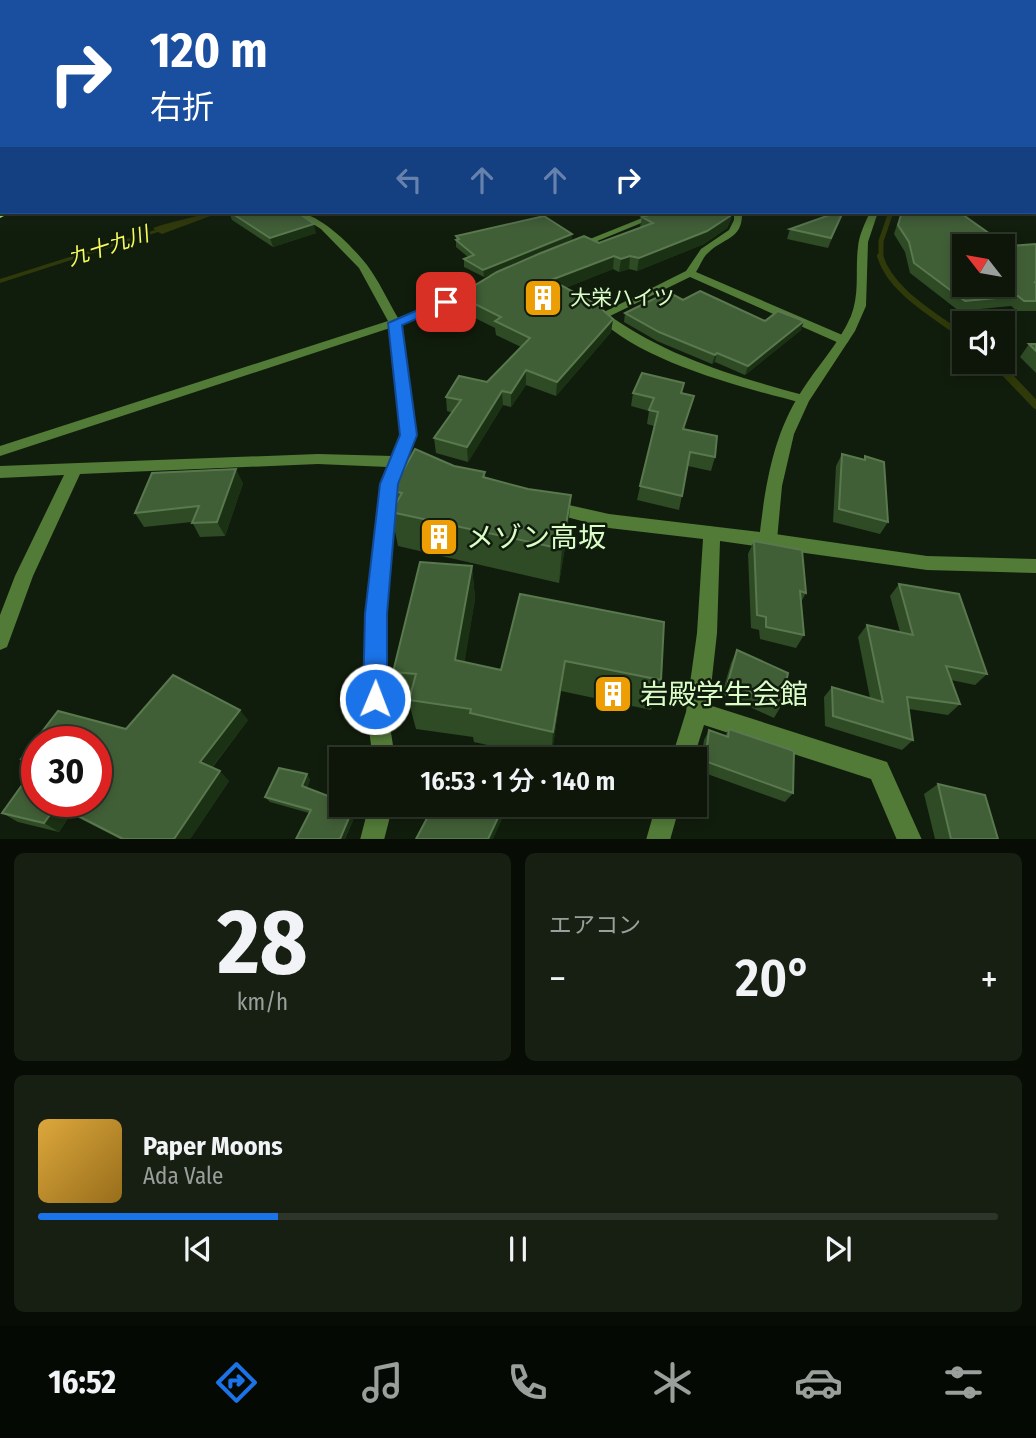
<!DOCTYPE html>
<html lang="ja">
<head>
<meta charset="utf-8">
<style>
  :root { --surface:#0d1609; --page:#161f12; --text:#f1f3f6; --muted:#9a9f9c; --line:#2d352a; --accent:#1a73e8 }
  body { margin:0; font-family:"Fira Sans Condensed","Noto Sans JP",sans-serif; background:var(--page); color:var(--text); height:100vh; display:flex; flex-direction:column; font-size:26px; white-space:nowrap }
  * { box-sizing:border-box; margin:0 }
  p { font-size:23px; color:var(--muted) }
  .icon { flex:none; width:38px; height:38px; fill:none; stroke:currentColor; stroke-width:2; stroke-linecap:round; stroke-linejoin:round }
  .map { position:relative; height:839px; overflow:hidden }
  .sheet { display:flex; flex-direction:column; gap:14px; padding:14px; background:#070c05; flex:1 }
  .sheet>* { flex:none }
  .guide { position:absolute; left:0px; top:0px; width:1036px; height:214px; box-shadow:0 4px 10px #0003,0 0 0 2px var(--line); background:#1a4fa0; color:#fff; overflow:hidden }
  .needle { width:46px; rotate:301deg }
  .controls { position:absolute; left:952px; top:234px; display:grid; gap:14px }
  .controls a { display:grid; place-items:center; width:63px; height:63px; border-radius:0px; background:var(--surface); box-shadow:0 4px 10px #0003,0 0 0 2px var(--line); font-size:35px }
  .speed { position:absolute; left:21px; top:726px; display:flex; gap:14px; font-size:35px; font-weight:700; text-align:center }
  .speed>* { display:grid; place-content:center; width:91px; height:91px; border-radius:50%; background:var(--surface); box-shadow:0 4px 10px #0003,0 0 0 2px var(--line); line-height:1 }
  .speed .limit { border:10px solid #d22; background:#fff; color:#111 }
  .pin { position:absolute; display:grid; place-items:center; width:60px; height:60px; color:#fff; margin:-30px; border-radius:14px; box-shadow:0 4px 10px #0006 }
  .me { position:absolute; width:77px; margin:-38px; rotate:1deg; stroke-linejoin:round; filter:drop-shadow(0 0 5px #0008) }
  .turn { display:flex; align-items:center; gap:24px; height:147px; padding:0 35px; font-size:32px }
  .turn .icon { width:91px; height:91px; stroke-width:2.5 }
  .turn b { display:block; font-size:49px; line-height:60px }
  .lanes { display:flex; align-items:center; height:66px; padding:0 35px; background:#0003; justify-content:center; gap:35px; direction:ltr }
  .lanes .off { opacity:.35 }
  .big { font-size:52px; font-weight:600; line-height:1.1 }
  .sheet .widget { flex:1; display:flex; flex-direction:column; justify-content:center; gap:10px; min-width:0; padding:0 24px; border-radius:10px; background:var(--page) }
  .sheet .dial { align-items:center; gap:0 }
  .dial b { font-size:91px; line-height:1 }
  .song { display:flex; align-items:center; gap:21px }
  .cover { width:84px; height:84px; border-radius:10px; background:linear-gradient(135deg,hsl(40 70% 55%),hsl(40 70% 35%)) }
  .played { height:7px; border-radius:4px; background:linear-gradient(90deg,var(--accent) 25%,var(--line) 25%) }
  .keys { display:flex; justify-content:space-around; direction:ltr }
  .heat { display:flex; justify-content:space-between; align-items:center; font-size:38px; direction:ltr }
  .sheet .tiles { flex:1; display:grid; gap:14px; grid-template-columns:1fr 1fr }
  .widget:last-child { grid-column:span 2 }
  .trip { position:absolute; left:329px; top:747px; width:378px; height:70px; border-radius:0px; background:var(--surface); box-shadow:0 4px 10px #0003,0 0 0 2px var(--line); font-weight:600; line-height:70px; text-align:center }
  .tab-bar { display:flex; height:112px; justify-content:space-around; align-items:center; background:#050904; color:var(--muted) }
  .tab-bar .icon { width:49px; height:49px }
  .tab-bar .selected { color:var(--accent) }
  .tab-bar b { font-size:32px; color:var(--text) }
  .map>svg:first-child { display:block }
  .water { fill:#303909 }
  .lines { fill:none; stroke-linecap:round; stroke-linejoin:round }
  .stream-far2 { stroke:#303909; stroke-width:5 }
  .stream-far1 { stroke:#303909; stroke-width:6 }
  .stream { stroke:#303909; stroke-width:8 }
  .minor { fill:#537b38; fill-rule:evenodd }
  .tertiary { fill:#537b38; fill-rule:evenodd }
  .secondary { fill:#a3fc62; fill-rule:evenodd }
  .wall { fill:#2e4b25 }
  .shaded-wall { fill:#1b3114 }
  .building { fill:#415f37; stroke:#59784e; stroke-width:2; fill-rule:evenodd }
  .route { fill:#1a73e8; stroke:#114b97; stroke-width:2 }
  .labels { text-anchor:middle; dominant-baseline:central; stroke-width:5; stroke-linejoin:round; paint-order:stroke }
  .far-water-label { font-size:21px; font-style:italic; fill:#f8fc5a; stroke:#111d0c }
  .far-poi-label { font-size:21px; fill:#dbfec9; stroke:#111d0c; text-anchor:start }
  .near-poi-label { font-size:28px; fill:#dbfec9; stroke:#111d0c; text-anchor:start }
</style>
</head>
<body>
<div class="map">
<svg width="1036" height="840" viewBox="0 0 1036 840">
  <rect width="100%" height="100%" fill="#111d0c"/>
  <path class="water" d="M212,212H221L162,234L158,232L0,283V279L155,230L153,228C172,221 192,218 212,212Z"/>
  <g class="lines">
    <polyline class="stream-far2" points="881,257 881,241 891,212"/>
    <path class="stream-far1" d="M880,256C891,292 935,315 964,337"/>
    <polyline class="stream" points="995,362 1036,405"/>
    <g class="minor">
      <rect x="0" y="149" width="2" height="4"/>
      <path d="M294,212C319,212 352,246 367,265C379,281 388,301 398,318L475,285H483L484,287L401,325L416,435L407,459L429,467L432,471L429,475L424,477L403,469L397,484C391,554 384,624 386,695C386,717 394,738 394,760H372C372,738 365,717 365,695C365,624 373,554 381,484L388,467L318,464L80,474L33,576L7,647L0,650V615L15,576L64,475L0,478V466L318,454L393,456L402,435L390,328L0,456V446L388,321L359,268L321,229Z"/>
      <polygon points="657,212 668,212 578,249 570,247"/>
      <path d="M734,212H742C743,240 724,237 708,253C703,257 700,266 696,272L847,337L849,340L847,343H839L690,277L610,316C670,358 737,377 807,396L809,399L807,402L802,403C741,387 641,362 596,316L686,271L701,249L729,230L734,220Z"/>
      <polygon points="551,501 609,514 768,533 927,556 1036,559 1036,573 927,570 720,541 717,633 709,705 887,762 922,840 897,840 871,779 704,725 693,760 671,760 686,712 697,633 703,539 609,528 551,513 545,511 543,507 545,503"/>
      <polygon points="369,805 393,805 384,840 360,840"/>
      <polygon points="656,805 680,805 670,840 646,840"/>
    </g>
    <g class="tertiary">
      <polygon points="0,169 2,169 0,174"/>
      <path d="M870,212H878L868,242L866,306L855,331L809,401L794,434L782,486L777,540L774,545L768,547L762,545L759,540C765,488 772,437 801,392C817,366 839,344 851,316C860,293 855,271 858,247C859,235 865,223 870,212Z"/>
    </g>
    <polygon class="secondary" points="0,212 12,212 0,218"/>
  </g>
  <g class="wall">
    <polygon points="229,212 316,233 273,247 232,220"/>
    <polygon points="901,212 959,212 1007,246 1036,244 1036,311 1017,311 1011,306 959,311 910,273 905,252 894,234"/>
    <polygon points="642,217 731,219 727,228 704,244 637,271 629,269 619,272 613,269 565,288 613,319 611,332 556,396 526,385 511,407 503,405 468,462 436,453 434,438 453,413 447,411 446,397 487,382 521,347 496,335 495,328 467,314 467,306 465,305 464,292 497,272 484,277 464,267 464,259 468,257 456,247 456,236 599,243 640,228"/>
    <polygon points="840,219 828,248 787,239 790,229"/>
    <polygon points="668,297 683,300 801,330 745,375 715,362 712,364 657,341 624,322 625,313"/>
    <polygon points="1029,344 1036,344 1036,373 1020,357"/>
    <polygon points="684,383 682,393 694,396 684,429 715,457 711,471 688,466 679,510 637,500 654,426 647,424 649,411 631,406 633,393"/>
    <polygon points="842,454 864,460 865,456 888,522 880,534 833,522 836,466"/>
    <polygon points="454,466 485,472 485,477 568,529 559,583 398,546 391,512 395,505 392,491"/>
    <polygon points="243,483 225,536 200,537 192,522 144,527 135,513"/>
    <polygon points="754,541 806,593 801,602 804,635 796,648 760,639 759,630 751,628 748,554"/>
    <polygon points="472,566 475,599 464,662 501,670 520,594 661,680 651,710 561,691 551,759 474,742 473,737 416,729 409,703 402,702 393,672"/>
    <polygon points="899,584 987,674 975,685 951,680 960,704 948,715 909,709 913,740 902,750 825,726 824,697 832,687 870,698 858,637 867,625 900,632 890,596"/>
    <polygon points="737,650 781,706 774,718 722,694 731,663"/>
    <polygon points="248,720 212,768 229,781 190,839 120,839 71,814 59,832 18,822 2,813 34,768 21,759 126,729"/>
    <polygon points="729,729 793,793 785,802 699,771 704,740 709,730 725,736"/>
    <polygon points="307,774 310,780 307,788 354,806 357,811 345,839 296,839 309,813 270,802 265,797"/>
    <polygon points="938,784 998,839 935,839 924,794"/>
  </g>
  <g class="shaded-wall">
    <polygon points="732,212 733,212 731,219 727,228 704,244 637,271 639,258"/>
    <polygon points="314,224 316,233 273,247 270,238"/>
    <polygon points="572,234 572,241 484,277 483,270"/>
    <polygon points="614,256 613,269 551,294 551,280"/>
    <polygon points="630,256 629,269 619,272 621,259"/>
    <polygon points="613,319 611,332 556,396 557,382"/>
    <polygon points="804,321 801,330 745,375 748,366"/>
    <polygon points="717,353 715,362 712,364 715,355"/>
    <polygon points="526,370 526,385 511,407 511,393"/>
    <polygon points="502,391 503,405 468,462 467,447"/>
    <polygon points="236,469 243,483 225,536 217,522"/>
    <polygon points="571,495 568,529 559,583 562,549"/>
    <polygon points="472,566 475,599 460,691 455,660"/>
    <polygon points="565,661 561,691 551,759 553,732"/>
    <polygon points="240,710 248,720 209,771 200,762"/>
    <polygon points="220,771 229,781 190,839 174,839"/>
    <polygon points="307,774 310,780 305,792 302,786"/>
    <polygon points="57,805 71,814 59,832 44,823"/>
    <polygon points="504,805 505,813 493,839 488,839"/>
    <polygon points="354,806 357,811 345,839 340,839"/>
  </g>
  <g class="building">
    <polygon points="230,212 297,212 314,224 270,238"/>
    <polygon points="660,212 732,212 730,216 707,231 639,258 630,256 621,259 614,256 551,280 596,304 613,319 557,382 526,370 511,393 502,391 467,447 434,438 461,400 446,397 459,376 487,382 530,338 495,321 501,317 467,300 474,297 464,292 497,272 541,253 584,236 599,243 653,223 642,217"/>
    <polygon points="838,212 843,212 831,238 790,229"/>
    <path d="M902,212H959L1007,246L1036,244V282H1034L1036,283V301H1024L1018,296L965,301L914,263L909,242L898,225ZM964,247H1003V285H964Z"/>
    <polygon points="544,216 572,234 483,270 464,259 474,255 456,240 459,239 456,236"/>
    <polygon points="700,291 765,321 778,311 804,321 748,366 717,353 715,355 659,332 625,313 664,294 668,297 672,294 683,300"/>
    <polygon points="1029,344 1036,344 1036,351"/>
    <polygon points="642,373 684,383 681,393 694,396 683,429 717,436 715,457 690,452 682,496 640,486 658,412 649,410 654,398 633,393"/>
    <polygon points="415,449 454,466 485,472 483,477 528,489 571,495 562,549 391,512 402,493 392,491"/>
    <polygon points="842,454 865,460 865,456 884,462 888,522 839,509"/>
    <polygon points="236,469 217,522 192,523 199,506 135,513 152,473"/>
    <polygon points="754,541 802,550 806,593 800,591 804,635 766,627 766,617 757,615"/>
    <polygon points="420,562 472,566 455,660 501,670 520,594 664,622 661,680 565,661 553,732 470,713 471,709 409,700 416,674 393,672"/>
    <polygon points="899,584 959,594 987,674 946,666 960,704 907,697 913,740 833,716 832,687 883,702 867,625 913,635"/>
    <polygon points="737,650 788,673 781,706 728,682"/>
    <path d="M173,675L240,710L200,762L220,771L174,839H123L57,805L44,823L2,813L37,764L21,759L58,711L126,729ZM37,742H96V802H37Z"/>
    <polygon points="729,729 794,751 793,793 705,761 709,730 728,737"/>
    <polygon points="279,768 307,774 302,786 341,801 341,805 354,806 340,839 296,839 311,810 265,797"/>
    <polygon points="938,784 985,795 998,839 951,839"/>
    <polygon points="434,805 504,805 488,839 416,839"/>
  </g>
  <linearGradient id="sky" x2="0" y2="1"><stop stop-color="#091007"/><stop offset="0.49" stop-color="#324040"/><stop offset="1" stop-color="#324040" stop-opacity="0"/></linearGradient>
  <rect width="1036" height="231" fill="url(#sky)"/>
  <polygon class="route" points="446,298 452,302 450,304 402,325 417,435 398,484 387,614 387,699 383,708 375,711 366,708 363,699 365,614 380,484 400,435 388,323"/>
  <defs>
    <g id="building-square" transform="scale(2.0125)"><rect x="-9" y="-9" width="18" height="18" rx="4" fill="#ee9e05" stroke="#111d0c"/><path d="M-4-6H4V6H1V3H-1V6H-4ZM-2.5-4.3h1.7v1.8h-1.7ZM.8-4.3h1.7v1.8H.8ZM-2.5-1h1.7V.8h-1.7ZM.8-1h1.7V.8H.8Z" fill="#fff"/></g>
  </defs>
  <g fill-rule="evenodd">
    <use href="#building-square" x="543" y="298"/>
    <use href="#building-square" x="439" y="537"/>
    <use href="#building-square" x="613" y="694"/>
  </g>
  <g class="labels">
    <g class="far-water-label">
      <text transform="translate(108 246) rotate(-18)">九十九川</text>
    </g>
    <g class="far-poi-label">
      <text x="570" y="298">大栄ハイツ</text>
    </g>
    <g class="near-poi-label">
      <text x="466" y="537">メゾン高坂</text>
      <text x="640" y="694">岩殿学生会館</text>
    </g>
  </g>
</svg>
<div class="controls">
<a><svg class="needle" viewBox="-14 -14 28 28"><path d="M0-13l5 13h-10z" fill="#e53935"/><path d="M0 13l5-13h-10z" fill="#9a9f9c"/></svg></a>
<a><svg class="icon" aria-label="sound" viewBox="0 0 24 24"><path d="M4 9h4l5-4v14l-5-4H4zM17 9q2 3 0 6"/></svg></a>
</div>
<div class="speed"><div class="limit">30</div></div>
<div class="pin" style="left:446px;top:302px;background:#d93025"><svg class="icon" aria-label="arrive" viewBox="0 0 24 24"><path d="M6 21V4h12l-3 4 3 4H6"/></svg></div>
<svg class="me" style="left:375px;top:699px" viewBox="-20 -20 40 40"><circle r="17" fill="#1a73e8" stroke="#fff" stroke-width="3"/><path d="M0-11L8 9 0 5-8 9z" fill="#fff"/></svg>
<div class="trip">16:53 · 1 分 · 140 m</div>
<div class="guide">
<div class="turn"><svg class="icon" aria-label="right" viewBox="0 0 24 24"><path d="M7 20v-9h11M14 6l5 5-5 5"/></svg><div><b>120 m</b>右折</div></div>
<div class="lanes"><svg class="icon off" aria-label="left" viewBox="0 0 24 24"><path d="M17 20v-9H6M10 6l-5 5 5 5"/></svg><svg class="icon off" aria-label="ahead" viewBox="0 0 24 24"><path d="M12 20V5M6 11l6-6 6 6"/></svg><svg class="icon off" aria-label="ahead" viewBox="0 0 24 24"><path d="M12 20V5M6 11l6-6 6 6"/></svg><svg class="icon" aria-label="right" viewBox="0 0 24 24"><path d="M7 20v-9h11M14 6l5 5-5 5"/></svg></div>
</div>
</div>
<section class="sheet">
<div class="tiles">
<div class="widget dial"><b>28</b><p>km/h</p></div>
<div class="widget"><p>エアコン</p>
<div class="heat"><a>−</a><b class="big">20°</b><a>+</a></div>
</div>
<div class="widget">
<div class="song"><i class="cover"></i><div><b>Paper Moons</b><p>Ada Vale</p></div></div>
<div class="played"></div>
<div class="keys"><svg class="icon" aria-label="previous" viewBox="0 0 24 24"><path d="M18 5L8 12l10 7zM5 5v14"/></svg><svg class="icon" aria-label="pause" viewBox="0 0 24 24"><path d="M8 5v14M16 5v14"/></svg><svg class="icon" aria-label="next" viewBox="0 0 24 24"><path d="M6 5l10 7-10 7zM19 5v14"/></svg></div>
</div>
</div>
</section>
<nav class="tab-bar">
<b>16:52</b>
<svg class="icon selected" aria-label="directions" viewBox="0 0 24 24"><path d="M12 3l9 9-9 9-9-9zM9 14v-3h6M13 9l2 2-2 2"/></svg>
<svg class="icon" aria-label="music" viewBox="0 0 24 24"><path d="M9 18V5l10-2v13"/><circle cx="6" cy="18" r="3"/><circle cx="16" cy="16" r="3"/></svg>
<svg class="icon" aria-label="phone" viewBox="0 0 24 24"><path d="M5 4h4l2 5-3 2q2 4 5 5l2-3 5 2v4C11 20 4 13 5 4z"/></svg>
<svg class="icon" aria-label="climate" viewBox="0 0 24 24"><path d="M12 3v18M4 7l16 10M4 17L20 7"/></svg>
<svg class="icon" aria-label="car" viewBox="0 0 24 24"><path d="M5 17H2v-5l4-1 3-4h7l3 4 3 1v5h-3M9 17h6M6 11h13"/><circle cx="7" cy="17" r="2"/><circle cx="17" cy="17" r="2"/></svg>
<svg class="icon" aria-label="filters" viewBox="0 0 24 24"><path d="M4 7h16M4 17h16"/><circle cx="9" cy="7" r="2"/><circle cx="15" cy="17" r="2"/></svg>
</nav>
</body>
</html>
